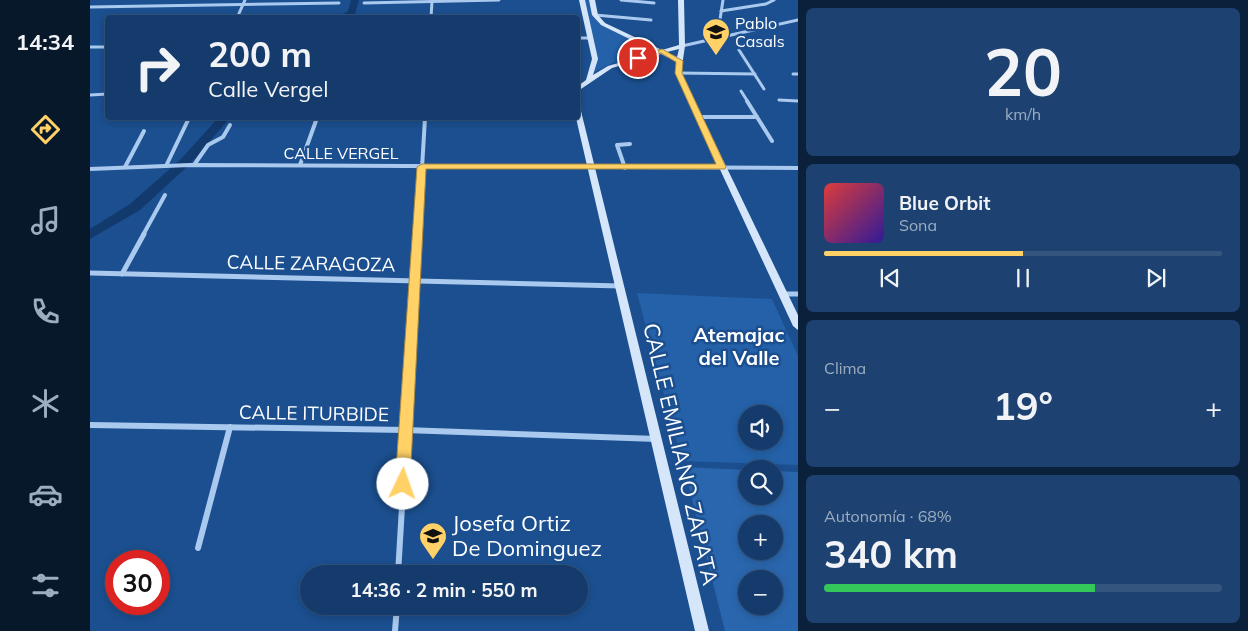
<!DOCTYPE html>
<html lang="es">
<head>
<meta charset="utf-8">
<style>
  :root { --surface:#143b6b; --page:#1d4271; --text:#f1f3f6; --muted:#9dadc1; --line:#33557e; --accent:#ffd166 }
  body { margin:0; font-family:Mulish,sans-serif; background:var(--page); color:var(--text); height:100vh; display:flex; flex-direction:column; font-size:19px; white-space:nowrap }
  * { box-sizing:border-box; margin:0 }
  p { font-size:16px; color:var(--muted) }
  .icon { flex:none; width:28px; height:28px; fill:none; stroke:currentColor; stroke-width:2; stroke-linecap:round; stroke-linejoin:round }
  .map { position:relative; flex:1; overflow:hidden }
  .panel { display:flex; flex-direction:column; gap:8px; padding:8px; background:#0b203b; width:450px }
  .panel>* { flex:none }
  .banner { position:absolute; left:15px; top:15px; width:475px; height:105px; border-radius:5px; box-shadow:0 2px 8px #0003,0 0 0 1px var(--line); background:#143b6b; color:var(--text); overflow:hidden }
  .controls { position:absolute; left:648px; top:405px; display:grid; gap:10px }
  .controls a { display:grid; place-items:center; width:45px; height:45px; border-radius:50%; background:var(--surface); box-shadow:0 2px 8px #0003,0 0 0 1px var(--line); font-size:25px }
  .speed { position:absolute; left:15px; top:550px; display:flex; gap:10px; font-size:25px; font-weight:700; text-align:center }
  .speed>* { display:grid; place-content:center; width:65px; height:65px; border-radius:50%; background:var(--surface); box-shadow:0 2px 8px #0003,0 0 0 1px var(--line); line-height:1 }
  .speed .limit { border:8px solid #d22; background:#fff; color:#111 }
  .pin { position:absolute; display:grid; place-items:center; width:42px; height:42px; color:#fff; margin:-21px; border:2px solid #fff; border-radius:50%; box-shadow:0 1px 5px #0007 }
  .me { position:absolute; width:55px; margin:-28px; rotate:3deg; stroke-linejoin:round; filter:drop-shadow(0 0 4px #0008) }
  .turn { display:flex; align-items:center; gap:18px; height:105px; padding:0 20px; font-size:22px }
  .turn .icon { width:65px; height:65px; stroke-width:2.5 }
  .turn b { display:block; font-size:35px; line-height:42px }
  .big { font-size:38px; font-weight:700; line-height:1.1 }
  .panel .tile { flex:1; display:flex; flex-direction:column; justify-content:center; gap:8px; min-width:0; padding:0 18px; border-radius:8px; background:var(--page) }
  .panel .dial { align-items:center; gap:0 }
  .dial b { font-size:65px; line-height:1 }
  .song { display:flex; align-items:center; gap:15px }
  .cover { width:60px; height:60px; border-radius:8px; background:linear-gradient(135deg,hsl(0 70% 55%),hsl(250 70% 35%)) }
  .played { height:5px; border-radius:2px; background:linear-gradient(90deg,var(--accent) 50%,var(--line) 50%) }
  .keys { display:flex; justify-content:space-around; direction:ltr }
  .heat { display:flex; justify-content:space-between; align-items:center; font-size:28px; direction:ltr }
  .charge { height:8px; border-radius:4px; background:linear-gradient(90deg,#34c759 68%,var(--line) 0) }
  .trip { position:absolute; left:210px; top:565px; width:288px; height:50px; border-radius:25px; background:var(--surface); box-shadow:0 2px 8px #0003,0 0 0 1px var(--line); font-weight:700; line-height:50px; text-align:center }
  main { display:flex; flex:1; min-height:0 }
  .tab-bar { display:flex; flex-direction:column; width:90px; justify-content:space-around; align-items:center; background:#08182b; color:var(--muted) }
  .tab-bar .icon { width:35px; height:35px }
  .tab-bar .on { color:var(--accent) }
  .tab-bar b { font-size:22px; color:var(--text) }
  .map>svg:first-child { display:block }
  .green { fill:#2461a8; fill-rule:evenodd }
  .lines { fill:none; stroke-linecap:round; stroke-linejoin:round }
  .canal { fill:#123a6d; fill-rule:evenodd }
  .building { fill:#2a66ad; fill-rule:evenodd }
  .street-far3 { stroke:#a9c9ee; stroke-width:3 }
  .street-far2 { stroke:#a9c9ee; stroke-width:4 }
  .street-far1 { stroke:#a9c9ee; stroke-width:5 }
  .street { stroke:#a9c9ee; stroke-width:6 }
  .secondary { fill:#d6e6fa; fill-rule:evenodd }
  .route { fill:#ffd166; stroke:#a68842 }
  .labels { text-anchor:middle; dominant-baseline:central; stroke-width:5; stroke-linejoin:round; paint-order:stroke }
  .far-poi-label { font-size:16px; fill:#fff; stroke:#1b4f8f; text-anchor:start }
  .far-street-label { font-size:16px; fill:#fff; stroke:#1b4f8f }
  .street-label { font-size:19px; fill:#fff; stroke:#1b4f8f }
  .neighbourhood-label { font-size:20px; font-weight:bold; fill:#fff; stroke:#1b4f8f }
  .near-street-label { font-size:22px; fill:#fff; stroke:#1b4f8f }
  .near-poi-label { font-size:22px; fill:#fff; stroke:#1b4f8f; text-anchor:start }
</style>
</head>
<body>
<main>
<nav class="tab-bar">
<b>14:34</b>
<svg class="icon on" aria-label="directions" viewBox="0 0 24 24"><path d="M12 3l9 9-9 9-9-9zM9 14v-3h6M13 9l2 2-2 2"/></svg>
<svg class="icon" aria-label="music" viewBox="0 0 24 24"><path d="M9 18V5l10-2v13"/><circle cx="6" cy="18" r="3"/><circle cx="16" cy="16" r="3"/></svg>
<svg class="icon" aria-label="phone" viewBox="0 0 24 24"><path d="M5 4h4l2 5-3 2q2 4 5 5l2-3 5 2v4C11 20 4 13 5 4z"/></svg>
<svg class="icon" aria-label="climate" viewBox="0 0 24 24"><path d="M12 3v18M4 7l16 10M4 17L20 7"/></svg>
<svg class="icon" aria-label="car" viewBox="0 0 24 24"><path d="M5 17H2v-5l4-1 3-4h7l3 4 3 1v5h-3M9 17h6M6 11h13"/><circle cx="7" cy="17" r="2"/><circle cx="17" cy="17" r="2"/></svg>
<svg class="icon" aria-label="filters" viewBox="0 0 24 24"><path d="M4 7h16M4 17h16"/><circle cx="9" cy="7" r="2"/><circle cx="15" cy="17" r="2"/></svg>
</nav>
<div class="map">
<svg width="708" height="631" viewBox="0 0 708 631">
  <rect width="100%" height="100%" fill="#1b4f8f"/>
  <g class="green">
    <polygon points="493,0 499,0 509,24 564,50 523,63 504,72 507,60"/>
    <path d="M547,293L682,299L708,356V465L592,461ZM656,414H684V441H656Z"/>
  </g>
  <g class="lines">
    <g class="canal">
      <polygon points="261,0 269,0 265,14 259,18 248,18 258,11"/>
      <polygon points="128,118 140,118 99,165 50,210 0,239 0,229 40,204 91,159"/>
    </g>
  </g>
  <path class="building" d="M594,467L656,470V496H684V471L708,472V631H635ZM656,524H684V551H656ZM656,579H684V606H656Z"/>
  <g class="lines">
    <g class="street-far3">
      <polyline points="531,0 564,3"/>
      <polyline points="274,3 409,0"/>
      <polyline points="0,7 249,3"/>
      <polyline points="631,11 676,4 684,0"/>
      <polyline points="505,15 561,20"/>
      <polyline points="147,18 155,0"/>
      <polyline points="341,18 342,1"/>
      <polyline points="488,38 500,38"/>
      <polyline points="627,39 633,0"/>
      <polyline points="592,46 708,20"/>
      <polyline points="0,47 18,47"/>
      <polyline points="649,50 674,89"/>
      <polyline points="588,73 665,74"/>
      <polyline points="703,74 708,74"/>
      <polyline points="651,91 658,102"/>
      <polyline points="0,95 18,94"/>
      <polyline points="689,100 708,101"/>
    </g>
    <g class="street-far2">
      <polyline points="657,101 682,141"/>
      <polyline points="609,117 667,117"/>
      <polyline points="104,165 118,145 133,137 140,125"/>
      <polyline points="210,165 227,118"/>
      <polyline points="76,166 99,118"/>
      <polyline points="35,167 54,131"/>
      <polyline points="535,168 527,145 540,144"/>
      <polyline points="0,169 100,165 708,168"/>
      <polyline points="53,235 75,195"/>
      <polyline points="328,235 335,118"/>
    </g>
    <g class="street-far1">
      <polyline points="0,273 531,286"/>
      <polyline points="32,274 54,234"/>
      <polyline points="694,294 708,294"/>
      <polyline points="318,407 328,234"/>
    </g>
    <g class="street">
      <polyline points="0,425 315,430 567,439"/>
      <polyline points="108,548 140,427"/>
      <polyline points="308,574 318,406"/>
      <polyline points="305,631 307,606"/>
    </g>
    <g class="secondary">
      <path d="M489,0H495L508,59L503,75L518,66L566,52L511,25L502,15L499,0H505L508,15L515,23L572,50L589,45L588,0H594L595,46L591,73L708,315V330L703,326L585,73L587,62L571,54L522,68L488,91V86L496,80L502,59ZM589,49L587,57L577,52Z"/>
      <polygon points="488,109 491,111 619,631 605,631 486,118 488,118"/>
    </g>
  </g>
  <polygon class="route" points="572,49 593,61 592,73 636,167 635,169 336,169 320,484 318,488 313,490 308,488 305,484 327,167 332,164 626,164 585,73 586,62 571,53 548,60 544,58"/>
  <defs>
    <g id="school-pin" transform="scale(1.4375)"><path d="M0 17L-7.5 6A9.5 9.5 0 1 1 7.5 6Z" fill="#ffd166" stroke="#1b4f8f"/><path d="M0-5L7-2L0 1L-7-2ZM-4 1L0 2.5L4 1V4Q0 6-4 4Z" fill="#111"/></g>
  </defs>
  <g fill-rule="evenodd">
    <use href="#school-pin" x="626" y="32"/>
    <use href="#school-pin" x="343" y="536"/>
  </g>
  <g class="labels">
    <g class="far-poi-label">
      <text x="645" y="23">Pablo<tspan x="645" dy="18">Casals</tspan></text>
    </g>
    <g class="far-street-label">
      <text x="251" y="153">CALLE VERGEL</text>
    </g>
    <g class="street-label">
      <text transform="translate(221 263) rotate(1)">CALLE ZARAGOZA</text>
      <text transform="translate(224 413) rotate(1)">CALLE ITURBIDE</text>
    </g>
    <g class="neighbourhood-label">
      <text x="649" y="334">Atemajac<tspan x="649" dy="23">del Valle</tspan></text>
    </g>
    <g class="near-street-label">
      <text transform="translate(591 454) rotate(77)">CALLE EMILIANO ZAPATA</text>
    </g>
    <g class="near-poi-label">
      <text x="362" y="523">Josefa Ortiz<tspan x="362" dy="25">De Dominguez</tspan></text>
    </g>
  </g>
</svg>
<div class="controls">
<a><svg class="icon" aria-label="sound" viewBox="0 0 24 24"><path d="M4 9h4l5-4v14l-5-4H4zM17 9q2 3 0 6"/></svg></a>
<a><svg class="icon" aria-label="search" viewBox="0 0 24 24"><circle cx="10" cy="10" r="6"/><path d="M15 15l6 6"/></svg></a>
<a>+</a>
<a>−</a>
</div>
<div class="speed"><div class="limit">30</div></div>
<div class="pin" style="left:548px;top:58px;background:#d93025"><svg class="icon" aria-label="arrive" viewBox="0 0 24 24"><path d="M6 21V4h12l-3 4 3 4H6"/></svg></div>
<svg class="me" style="left:313px;top:484px" viewBox="-20 -20 40 40"><circle r="19" fill="#fff"/><path d="M0-13L10 11 0 6-10 11z" fill="#ffd166"/></svg>
<div class="trip">14:36 · 2 min · 550 m</div>
<div class="banner">
<div class="turn"><svg class="icon" aria-label="right" viewBox="0 0 24 24"><path d="M7 20v-9h11M14 6l5 5-5 5"/></svg><div><b>200 m</b>Calle Vergel</div></div>
</div>
</div>
<section class="panel">
<div class="tile dial"><b>20</b><p>km/h</p></div>
<div class="tile">
<div class="song"><i class="cover"></i><div><b>Blue Orbit</b><p>Sona</p></div></div>
<div class="played"></div>
<div class="keys"><svg class="icon" aria-label="previous" viewBox="0 0 24 24"><path d="M18 5L8 12l10 7zM5 5v14"/></svg><svg class="icon" aria-label="pause" viewBox="0 0 24 24"><path d="M8 5v14M16 5v14"/></svg><svg class="icon" aria-label="next" viewBox="0 0 24 24"><path d="M6 5l10 7-10 7zM19 5v14"/></svg></div>
</div>
<div class="tile"><p>Clima</p>
<div class="heat"><a>−</a><b class="big">19°</b><a>+</a></div>
</div>
<div class="tile"><p>Autonomía · 68%</p><b class="big">340 km</b><div class="charge"></div></div>
</section>
</main>
</body>
</html>
